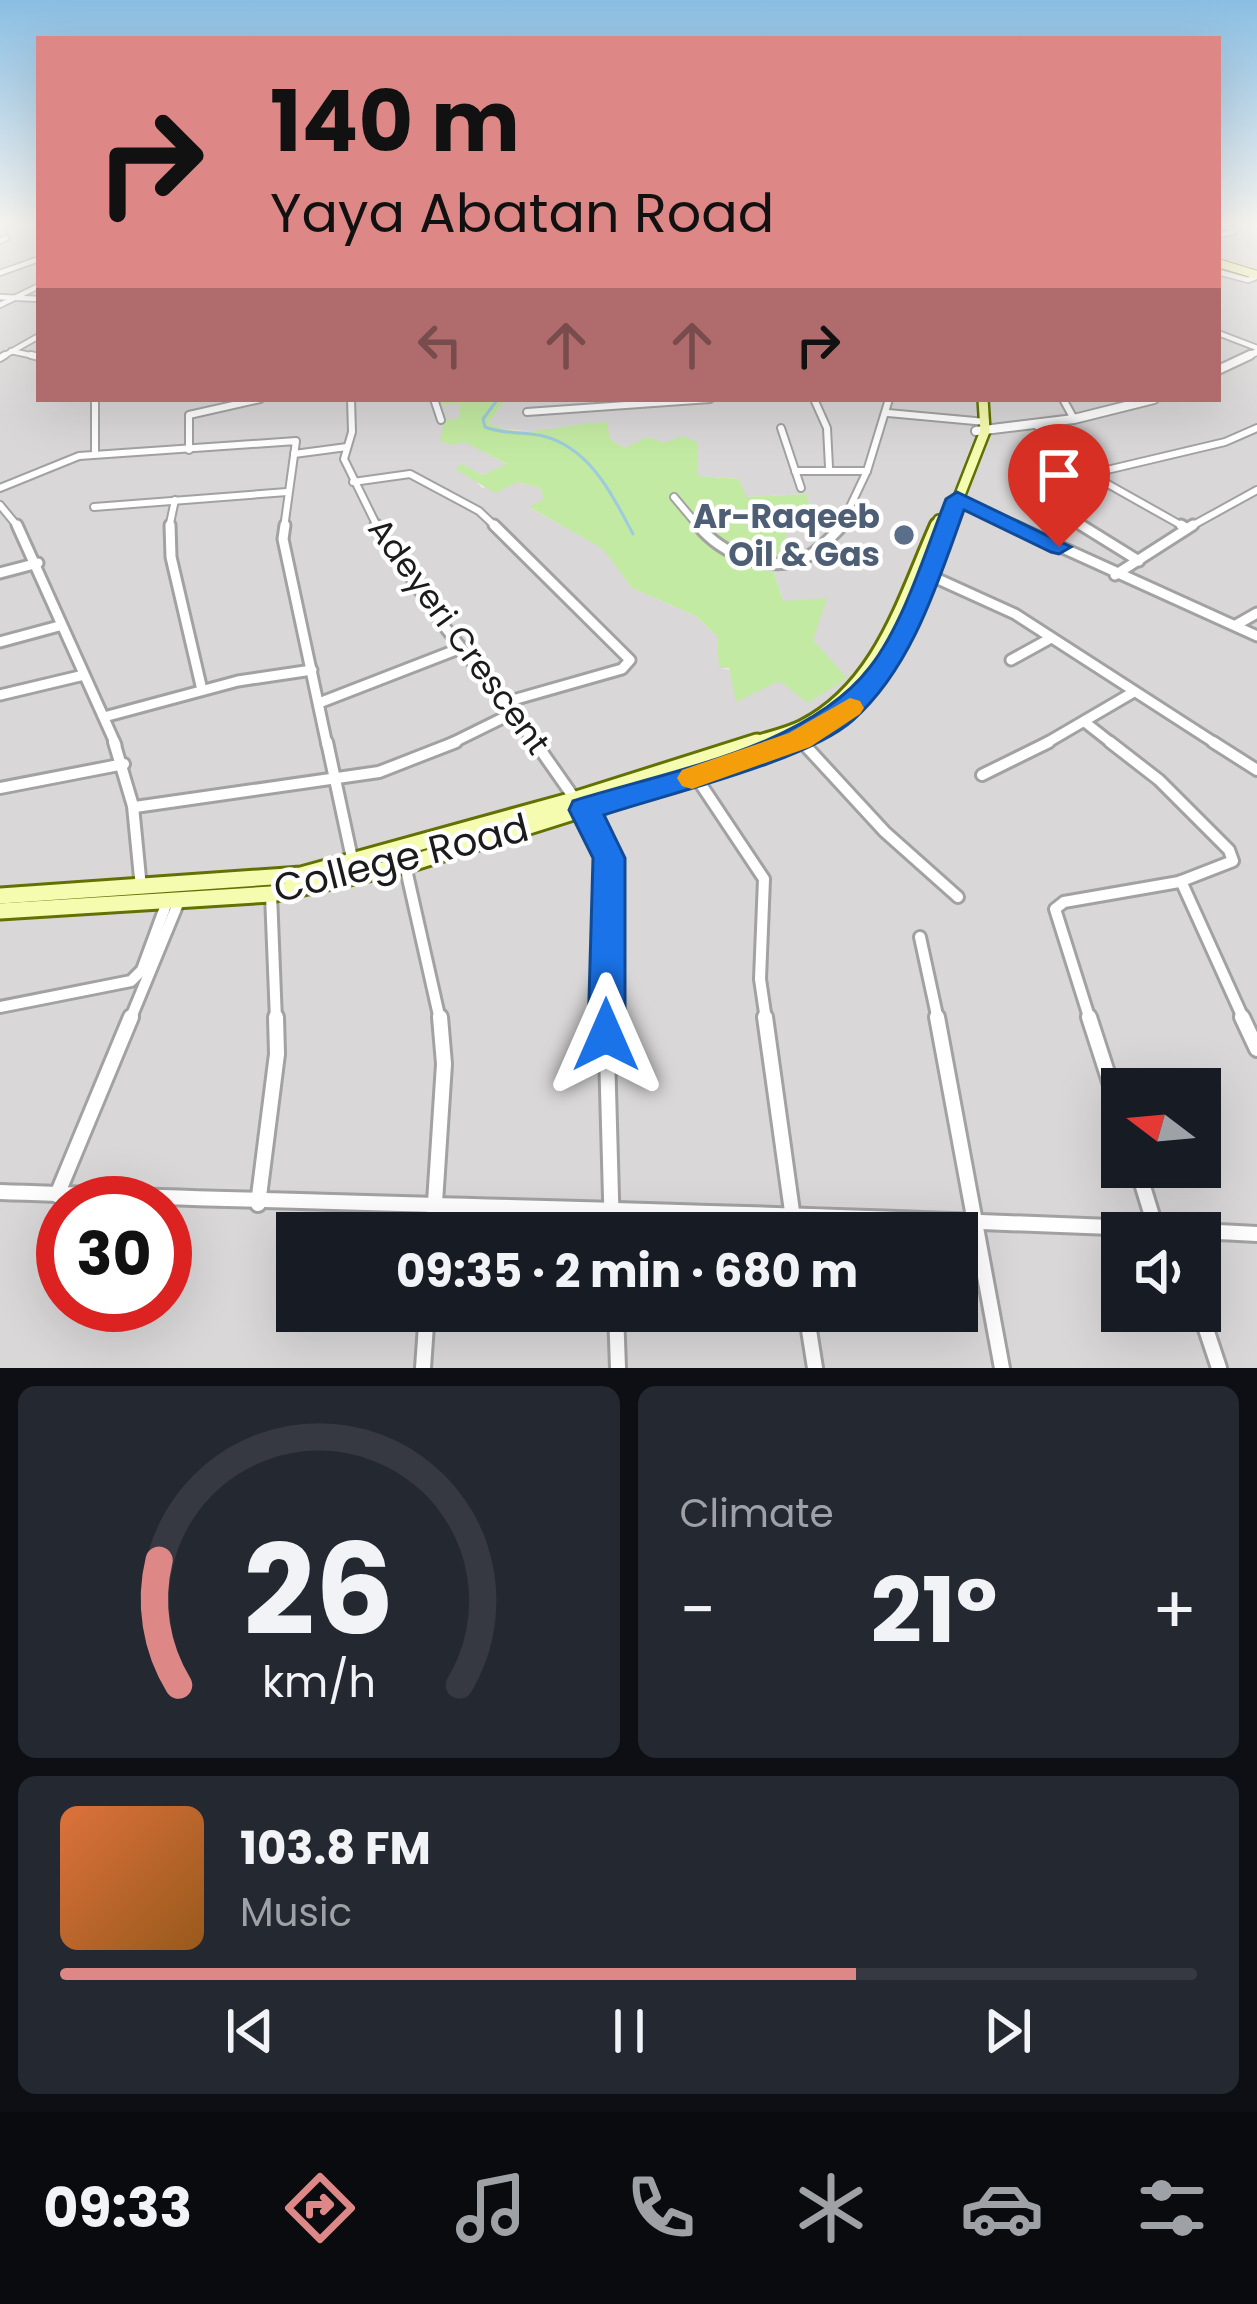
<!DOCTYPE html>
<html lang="en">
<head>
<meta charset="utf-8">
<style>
  :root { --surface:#171b24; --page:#242831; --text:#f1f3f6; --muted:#9ea1a6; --line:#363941; --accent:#dd8887 }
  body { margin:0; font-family:Poppins,sans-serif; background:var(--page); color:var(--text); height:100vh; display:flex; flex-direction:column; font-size:45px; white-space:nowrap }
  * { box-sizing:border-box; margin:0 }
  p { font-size:39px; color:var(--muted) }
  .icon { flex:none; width:66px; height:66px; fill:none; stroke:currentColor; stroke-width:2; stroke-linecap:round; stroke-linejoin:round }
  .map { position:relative; height:1368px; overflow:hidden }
  .sheet { display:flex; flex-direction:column; gap:18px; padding:18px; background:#0d0f14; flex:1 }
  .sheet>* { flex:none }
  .guide { position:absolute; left:36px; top:36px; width:1185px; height:366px; border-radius:0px; box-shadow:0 12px 48px #0002; background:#dd8887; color:#111; overflow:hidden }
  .needle { width:78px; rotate:286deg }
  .controls { position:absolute; left:1101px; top:1068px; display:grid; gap:24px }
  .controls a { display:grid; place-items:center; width:120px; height:120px; border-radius:0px; background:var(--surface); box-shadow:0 12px 48px #0002; font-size:60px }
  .speed { position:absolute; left:36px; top:1176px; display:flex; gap:24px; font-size:60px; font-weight:700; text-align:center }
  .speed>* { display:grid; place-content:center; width:156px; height:156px; border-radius:50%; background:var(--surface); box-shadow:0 12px 48px #0002; line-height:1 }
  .speed .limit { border:18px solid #d22; background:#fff; color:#111 }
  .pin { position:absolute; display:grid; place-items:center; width:102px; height:102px; color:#fff; margin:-123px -51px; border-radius:50% 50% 50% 0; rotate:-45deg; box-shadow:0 0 12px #0007 }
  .pin .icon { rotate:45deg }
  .me { position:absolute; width:132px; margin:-66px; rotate:0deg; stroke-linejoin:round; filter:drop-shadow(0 0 9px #0008) }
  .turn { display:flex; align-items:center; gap:42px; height:252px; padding:0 36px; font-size:54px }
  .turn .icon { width:156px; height:156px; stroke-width:2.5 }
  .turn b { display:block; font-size:84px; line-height:102px }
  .lanes { display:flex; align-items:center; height:114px; padding:0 36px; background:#0003; justify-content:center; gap:60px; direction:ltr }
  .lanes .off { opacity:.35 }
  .big { font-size:90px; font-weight:700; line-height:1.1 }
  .sheet .card { flex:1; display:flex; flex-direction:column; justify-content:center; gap:18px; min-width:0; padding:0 42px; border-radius:18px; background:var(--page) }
  .sheet .dial { align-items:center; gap:0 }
  .dial svg { height:312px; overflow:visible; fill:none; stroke:var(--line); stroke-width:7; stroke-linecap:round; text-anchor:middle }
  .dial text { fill:var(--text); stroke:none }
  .song { display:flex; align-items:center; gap:36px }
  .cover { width:144px; height:144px; border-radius:18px; background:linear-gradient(135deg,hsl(20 70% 55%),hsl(30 70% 35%)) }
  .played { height:12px; border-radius:6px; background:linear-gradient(90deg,var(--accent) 70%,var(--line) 70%) }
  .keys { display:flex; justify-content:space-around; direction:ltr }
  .heat { display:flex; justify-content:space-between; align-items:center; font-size:66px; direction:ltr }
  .sheet .tiles { flex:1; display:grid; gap:18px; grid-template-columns:1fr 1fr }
  .card:last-child { grid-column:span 2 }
  .trip { position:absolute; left:276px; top:1212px; width:702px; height:120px; border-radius:0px; background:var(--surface); box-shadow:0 12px 48px #0002; font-weight:700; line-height:120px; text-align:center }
  .tabs { display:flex; height:192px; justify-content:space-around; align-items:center; background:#090b0e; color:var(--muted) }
  .tabs .icon { width:84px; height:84px }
  .tabs .selected { color:var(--accent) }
  .tabs b { font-size:54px; color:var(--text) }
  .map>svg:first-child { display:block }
  .residential { fill:#d9d7d7; fill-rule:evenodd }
  .grass { fill:#c3eaa2 }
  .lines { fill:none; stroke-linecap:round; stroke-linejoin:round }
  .stream { stroke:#9eccdc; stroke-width:3 }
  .minor-far4-casing { stroke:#a2a2a2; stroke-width:8 }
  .minor-far3-casing { stroke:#a2a2a2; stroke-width:10 }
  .minor-far2-casing { stroke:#a2a2a2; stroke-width:15 }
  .minor-far1-casing { stroke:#a2a2a2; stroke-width:16 }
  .minor-casing { stroke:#a2a2a2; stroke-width:20 }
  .tertiary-far1-casing { stroke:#a2a2a2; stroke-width:9 }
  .tertiary-casing { stroke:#a2a2a2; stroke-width:12 }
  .secondary-far3-casing { stroke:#627102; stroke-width:10 }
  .secondary-far2-casing { stroke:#627102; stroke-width:14 }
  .secondary-far1-casing { stroke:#627102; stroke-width:18 }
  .secondary-casing { stroke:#627102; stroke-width:21 }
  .minor-far4 { stroke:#fff; stroke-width:4.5 }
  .minor-far3 { stroke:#fff; stroke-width:6 }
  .minor-far2 { stroke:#fff; stroke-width:9 }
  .minor-far1 { stroke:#fff; stroke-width:10 }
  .minor { stroke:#fff; stroke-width:14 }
  .tertiary-far1 { stroke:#fff; stroke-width:6 }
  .tertiary { stroke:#fff; stroke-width:8 }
  .secondary-far3 { stroke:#f5fbaf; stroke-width:8 }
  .secondary-far2 { stroke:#f5fbaf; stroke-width:9 }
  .secondary-far1 { stroke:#f5fbaf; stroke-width:12 }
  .secondary { stroke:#f5fbaf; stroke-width:15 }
  .route { fill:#1a73e8; stroke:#114b97; stroke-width:3 }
  .slow { fill:#f59e0b }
  .service-dot { fill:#5c6f8a; stroke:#fff; stroke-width:4.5 }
  .labels { text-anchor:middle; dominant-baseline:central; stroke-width:9; stroke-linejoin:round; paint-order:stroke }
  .service-label { font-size:33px; font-weight:bold; fill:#4e5e75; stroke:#fff; text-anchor:end }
  .street-label { font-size:33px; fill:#1b1b1b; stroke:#fff }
  .near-street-label { font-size:39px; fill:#1b1b1b; stroke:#fff }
</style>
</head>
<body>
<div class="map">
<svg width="1257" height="1368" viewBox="0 0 1257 1368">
  <rect width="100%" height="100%" fill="#ede9df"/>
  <path class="residential" d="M0,223H39V399H435L436,405L460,403L464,441L508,465L482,475L462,465L482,488L518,482L540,488L545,499L530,508L604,549L632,588L696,616L717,636L720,668L780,681L829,662L813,640L820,608L783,601L773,568L789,526L809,530L813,523L807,494L745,497L739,479L697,476L664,443L648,438L624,448L610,439L495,428L488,423L506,399H1218V223H1257V1368H0ZM1122,1089H1200V1167H1122ZM63,1203H165V1305H63ZM297,1233H957V1311H297ZM1122,1233H1200V1311H1122Z"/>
  <path class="grass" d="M435,399H506L488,423C522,442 571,422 607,422L610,439L624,448L648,437L664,443L682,436L697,442L698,476L739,479L746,497L807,494L813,523L809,531L789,527L773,569L783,601L827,598L813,640L847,678L808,703L779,681L736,702L729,668H719L717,636L696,616L632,588L603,549L529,507L544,499L540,488L518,482L495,493L455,469L462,464L482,475L507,464L464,442L452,445L440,441L445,420L460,418V404L435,405Z"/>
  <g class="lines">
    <path class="stream" d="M498,399L483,419L485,427C504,435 523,431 543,436C590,448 612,494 633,534"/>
    <g class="minor-far4-casing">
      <g id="minor-far4">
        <polyline points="1218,235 1233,232 1223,223"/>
        <polyline points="0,241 6,238"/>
        <polyline points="1218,272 1248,280 1257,277"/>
        <polyline points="0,273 39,259"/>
        <polyline points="0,297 39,299"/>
        <polyline points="0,305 39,286"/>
        <polyline points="1218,333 1257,348"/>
        <polyline points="11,351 39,357"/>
        <polyline points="0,358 39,336"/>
      </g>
    </g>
    <g class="minor-far3-casing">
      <g id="minor-far3">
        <polyline points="31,355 39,357"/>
        <polyline points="0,358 5,355"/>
        <polyline points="95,399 95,454"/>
        <polyline points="351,399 352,432 344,459 378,528"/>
        <polyline points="434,399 441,420"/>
        <polyline points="814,399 827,428 829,467"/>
        <polyline points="1063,399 1074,419"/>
        <polyline points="527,412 710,399"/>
        <polyline points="888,413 986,422"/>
        <polyline points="1036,425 1090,474 1186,528"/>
        <polyline points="781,428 801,488"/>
        <polyline points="189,450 189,415 260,399"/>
        <polyline points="294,454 347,447"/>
        <polyline points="795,471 867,471"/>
        <polyline points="1090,474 1225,442 1257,428"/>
        <polyline points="353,482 410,474 479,511 497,528"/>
        <polyline points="0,488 79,456 296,441 284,528"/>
        <polyline points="1021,489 1086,528"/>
        <polyline points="674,497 700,528"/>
        <polyline points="957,499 1018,528"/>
        <polyline points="0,505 19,528"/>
        <polyline points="94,507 287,492"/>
        <polyline points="169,528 175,500"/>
        <polyline points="840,528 867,471 889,399"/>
        <polyline points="1188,528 1257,490"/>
      </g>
    </g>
    <g class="minor-far2-casing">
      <g id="minor-far2">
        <polyline points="17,525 116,745"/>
        <polyline points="170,525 171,557 202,690"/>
        <polyline points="285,525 283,539 327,745"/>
        <polyline points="376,525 441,622 537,745"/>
        <polyline points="494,525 630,660 622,669 506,702"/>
        <path d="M698,525C721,554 769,574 805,558C818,552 833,535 843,525"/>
        <polyline points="1012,525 1257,636"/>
        <polyline points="1081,525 1139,561"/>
        <polyline points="1181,525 1186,528"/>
        <polyline points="0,573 38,563"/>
        <polyline points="929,575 1015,614 1218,745"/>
        <polyline points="1115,575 1193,525"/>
        <polyline points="1236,625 1257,613"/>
        <polyline points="0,642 59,626"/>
        <polyline points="1011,660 1051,638"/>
        <polyline points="0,695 84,675"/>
        <polyline points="319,703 461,648"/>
        <polyline points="104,717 238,681 312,670"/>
        <polyline points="1086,723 1114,745"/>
        <polyline points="800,740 804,745"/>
        <polyline points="448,745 515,712"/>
        <polyline points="1043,745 1132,693"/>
      </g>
    </g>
    <g class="minor-far1-casing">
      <g id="minor-far1">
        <polyline points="114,742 133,806 141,888"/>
        <polyline points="327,742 353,863"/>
        <polyline points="535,742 605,842 609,858 606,1020"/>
        <polyline points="802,742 885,832 958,897"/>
        <polyline points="1213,742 1257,770"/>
        <polyline points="982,775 1049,742"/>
        <polyline points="696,777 764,879 760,979 766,1020"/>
        <polyline points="0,788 124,764"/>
        <polyline points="135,807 379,772 456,742"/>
        <polyline points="405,865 440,1020"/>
        <polyline points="1181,881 1244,1020"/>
        <polyline points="271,894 276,1020"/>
        <polyline points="920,937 938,1020"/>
        <polyline points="0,1007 131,981 142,970 167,902"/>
        <polyline points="130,1020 179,901"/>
        <polyline points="1090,1020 1055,909 1064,902 1179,882 1233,861 1229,850 1159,780 1110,742"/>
      </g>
    </g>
    <g class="minor-casing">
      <g id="minor">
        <polyline points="606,1017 612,1233"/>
        <polyline points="765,1017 795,1233"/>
        <polyline points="937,1017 1002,1368"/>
        <polyline points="1089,1017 1122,1119"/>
        <polyline points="1242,1017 1257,1049"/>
        <polyline points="1137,1167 1156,1229"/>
        <path d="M0,1192C419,1206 838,1213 1257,1234"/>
        <polyline points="57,1195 131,1017"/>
        <polyline points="258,1204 277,1054 276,1017"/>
        <polyline points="433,1233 444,1064 440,1017"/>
        <polyline points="616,1311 618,1368"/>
        <polyline points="806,1311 815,1368"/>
        <polyline points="1200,1311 1219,1368"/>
        <polyline points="423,1368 427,1311"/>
      </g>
    </g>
    <g class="tertiary-far1-casing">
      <polyline id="tertiary-far1" points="1243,358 1257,352"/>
    </g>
    <g class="tertiary-casing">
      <g id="tertiary">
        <polyline points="1218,370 1250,355"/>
        <polyline points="976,431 1074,419 1154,399"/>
      </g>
    </g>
    <g class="secondary-far3-casing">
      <polyline id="secondary-far3" points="1218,263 1257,275"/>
    </g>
    <g class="secondary-far2-casing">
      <g id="secondary-far2">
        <polyline points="935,528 939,520"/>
        <polyline points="947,528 985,431 983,399"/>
      </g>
    </g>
    <g class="secondary-far1-casing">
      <g id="secondary-far1">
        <path d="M748,745C765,739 786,735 802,727C880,688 904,599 937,525"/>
        <path d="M785,745C880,715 916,610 948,525"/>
      </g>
    </g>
    <g class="secondary-casing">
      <g id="secondary">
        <polyline points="0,896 301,875 577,799 757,742"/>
        <polyline points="0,911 271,894 405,865 795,742"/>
      </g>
    </g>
    <use href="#minor-far4" class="minor-far4"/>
    <use href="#minor-far3" class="minor-far3"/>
    <use href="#minor-far2" class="minor-far2"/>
    <use href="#minor-far1" class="minor-far1"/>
    <use href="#minor" class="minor"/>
    <use href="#tertiary-far1" class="tertiary-far1"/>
    <use href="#tertiary" class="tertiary"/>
    <use href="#secondary-far3" class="secondary-far3"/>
    <use href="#secondary-far2" class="secondary-far2"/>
    <use href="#secondary-far1" class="secondary-far1"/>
    <use href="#secondary" class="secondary"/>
  </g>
  <linearGradient id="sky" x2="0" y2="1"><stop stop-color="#8abee3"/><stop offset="0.54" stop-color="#f7f5f1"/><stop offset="1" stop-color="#f7f5f1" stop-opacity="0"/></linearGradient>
  <rect width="1257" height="415" fill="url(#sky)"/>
  <path class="route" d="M957,492L1071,547L1059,554L1051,552L964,510C938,582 912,668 853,720C807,761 667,794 604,815L625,858V1035L620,1047L606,1052L593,1047L588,1035L593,858L569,810L573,801C668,771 808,748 870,667C904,623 926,550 946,499Z"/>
  <polygon class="slow" points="850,698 860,701 864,708 860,714 810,747 692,789 682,786 677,778 682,770 789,733"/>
  <circle class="service-dot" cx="904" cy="535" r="12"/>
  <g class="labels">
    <g class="service-label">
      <text x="880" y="516">Ar-Raqeeb<tspan x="880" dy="38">Oil &amp; Gas</tspan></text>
    </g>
    <g class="street-label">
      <text transform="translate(459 636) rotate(54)">Adeyeri Crescent</text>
    </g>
    <g class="near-street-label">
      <text transform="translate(401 858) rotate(-14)">College Road</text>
    </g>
  </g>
</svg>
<div class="controls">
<a><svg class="needle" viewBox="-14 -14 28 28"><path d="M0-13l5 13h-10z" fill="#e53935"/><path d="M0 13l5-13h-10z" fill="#9ea1a6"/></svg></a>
<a><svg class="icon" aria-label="sound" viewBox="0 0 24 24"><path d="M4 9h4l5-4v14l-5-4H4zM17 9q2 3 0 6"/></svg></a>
</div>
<div class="speed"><div class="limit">30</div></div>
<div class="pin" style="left:1059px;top:547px;background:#d93025"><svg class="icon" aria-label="arrive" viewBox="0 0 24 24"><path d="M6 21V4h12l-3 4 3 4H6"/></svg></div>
<svg class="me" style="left:606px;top:1035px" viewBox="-20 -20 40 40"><path d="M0-17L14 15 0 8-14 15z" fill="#1a73e8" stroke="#fff" stroke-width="4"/></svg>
<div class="trip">09:35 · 2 min · 680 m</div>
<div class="guide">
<div class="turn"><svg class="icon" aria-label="right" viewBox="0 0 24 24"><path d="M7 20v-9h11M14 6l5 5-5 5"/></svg><div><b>140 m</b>Yaya Abatan Road</div></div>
<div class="lanes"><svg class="icon off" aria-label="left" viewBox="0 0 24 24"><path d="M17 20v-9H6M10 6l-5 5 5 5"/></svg><svg class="icon off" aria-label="ahead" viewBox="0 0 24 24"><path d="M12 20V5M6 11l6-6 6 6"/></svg><svg class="icon off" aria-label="ahead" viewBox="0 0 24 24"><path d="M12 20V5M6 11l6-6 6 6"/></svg><svg class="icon" aria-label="right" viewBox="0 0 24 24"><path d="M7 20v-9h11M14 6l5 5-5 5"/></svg></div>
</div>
</div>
<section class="sheet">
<div class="tiles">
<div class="card dial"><svg viewBox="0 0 100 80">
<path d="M14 69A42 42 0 1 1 86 69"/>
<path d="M14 69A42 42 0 0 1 9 37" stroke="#dd8887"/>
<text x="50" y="56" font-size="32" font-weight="700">26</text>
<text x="50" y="72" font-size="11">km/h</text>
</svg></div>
<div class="card"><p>Climate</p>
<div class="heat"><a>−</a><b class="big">21°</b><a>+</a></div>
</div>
<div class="card">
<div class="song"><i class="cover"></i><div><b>103.8 FM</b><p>Music</p></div></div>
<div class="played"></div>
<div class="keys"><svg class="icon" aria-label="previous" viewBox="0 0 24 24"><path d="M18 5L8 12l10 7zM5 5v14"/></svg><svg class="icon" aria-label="pause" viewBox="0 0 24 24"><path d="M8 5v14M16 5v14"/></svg><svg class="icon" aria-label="next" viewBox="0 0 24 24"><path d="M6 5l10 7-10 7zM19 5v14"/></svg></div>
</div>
</div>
</section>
<nav class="tabs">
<b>09:33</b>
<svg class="icon selected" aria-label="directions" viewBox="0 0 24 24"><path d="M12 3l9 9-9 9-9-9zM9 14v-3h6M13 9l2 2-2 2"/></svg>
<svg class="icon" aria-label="music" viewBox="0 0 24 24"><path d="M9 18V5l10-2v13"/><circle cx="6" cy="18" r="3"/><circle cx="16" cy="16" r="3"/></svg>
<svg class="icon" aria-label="phone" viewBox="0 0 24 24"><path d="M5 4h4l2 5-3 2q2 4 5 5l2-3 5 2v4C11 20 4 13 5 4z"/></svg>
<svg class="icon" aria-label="climate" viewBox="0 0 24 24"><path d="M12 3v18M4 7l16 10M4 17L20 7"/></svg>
<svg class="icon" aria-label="car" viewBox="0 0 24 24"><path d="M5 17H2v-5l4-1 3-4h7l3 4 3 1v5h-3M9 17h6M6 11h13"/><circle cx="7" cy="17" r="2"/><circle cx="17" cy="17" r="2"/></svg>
<svg class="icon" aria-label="filters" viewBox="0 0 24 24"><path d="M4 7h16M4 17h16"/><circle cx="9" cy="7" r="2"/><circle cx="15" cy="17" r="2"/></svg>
</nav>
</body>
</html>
